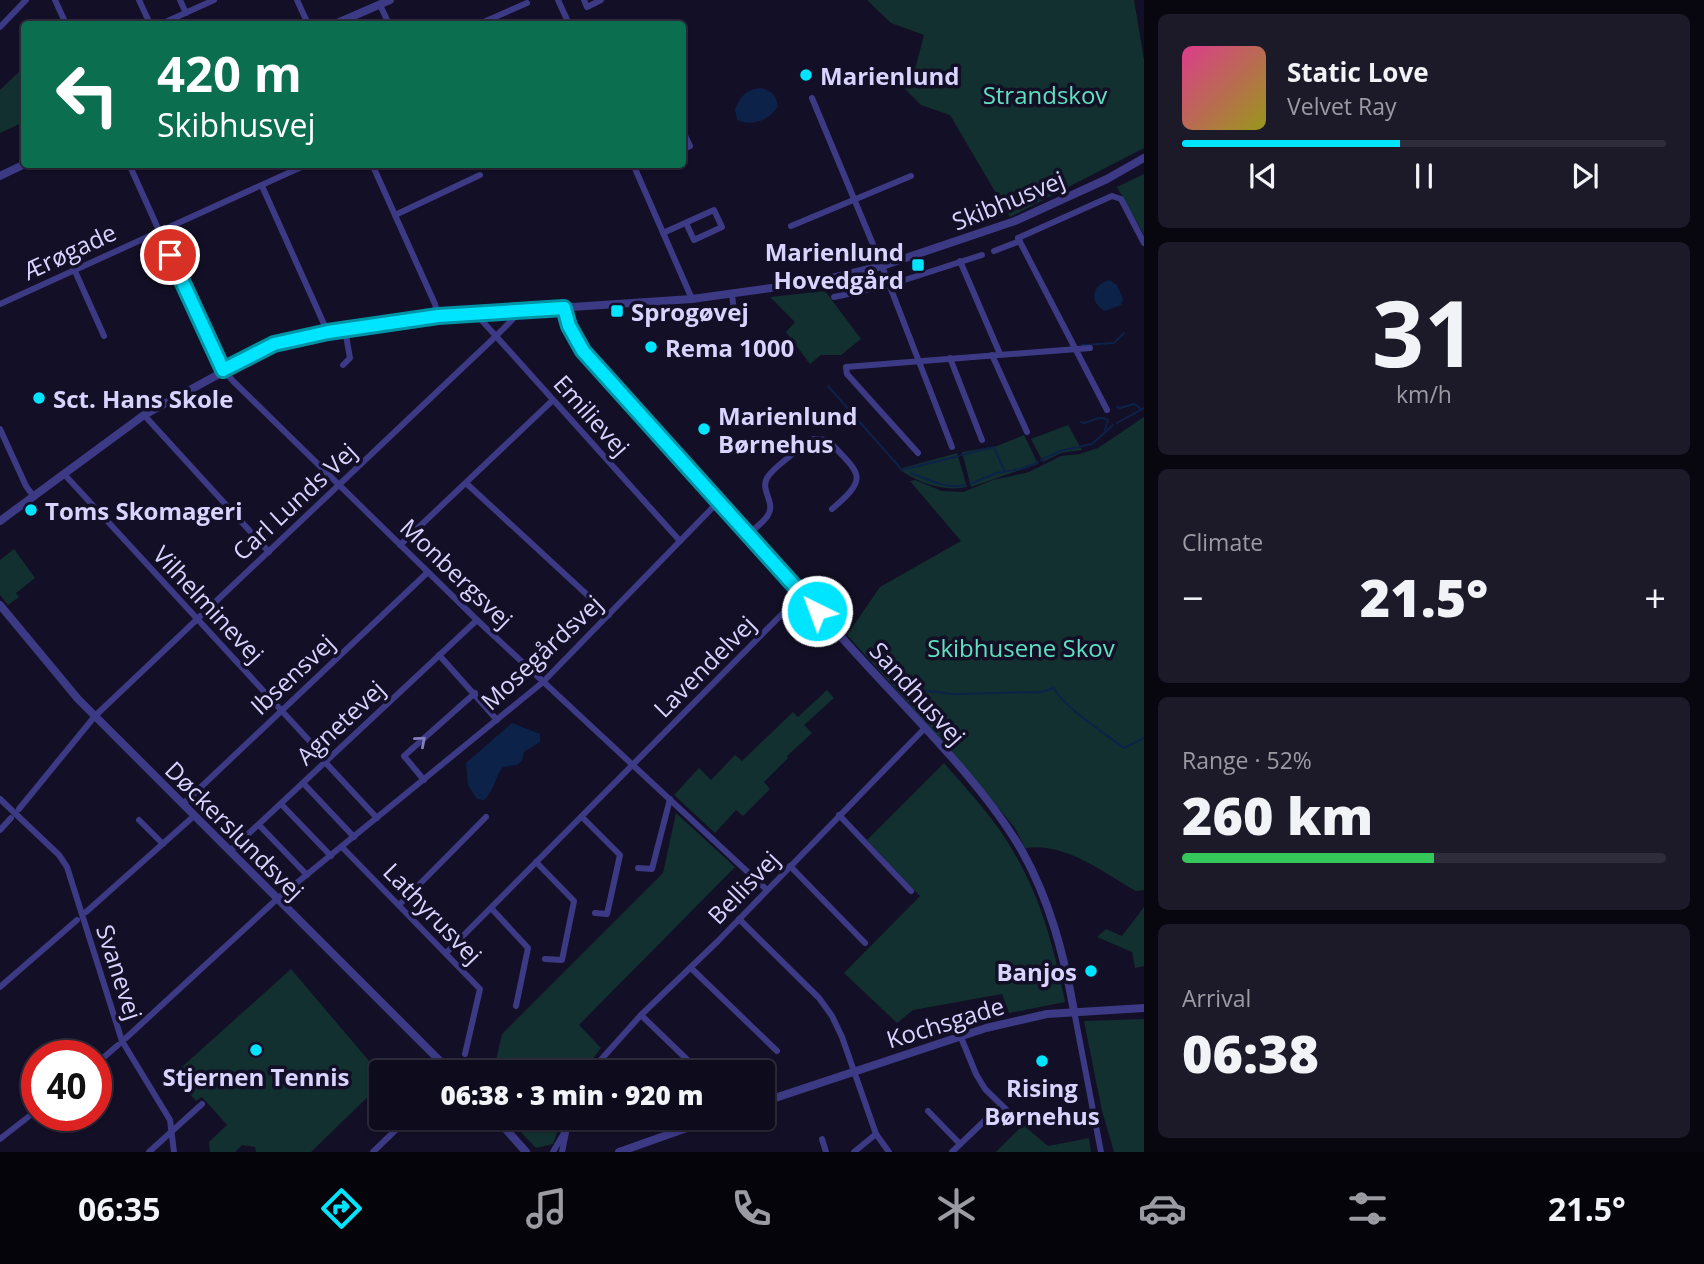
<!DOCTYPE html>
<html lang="en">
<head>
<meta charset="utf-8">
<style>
  :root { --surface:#0e0b1c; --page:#1c1929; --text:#f1f3f6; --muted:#9b9ba3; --line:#2e2b3b; --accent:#00e5ff }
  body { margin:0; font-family:"Open Sans",sans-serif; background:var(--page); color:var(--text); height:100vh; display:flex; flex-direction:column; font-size:26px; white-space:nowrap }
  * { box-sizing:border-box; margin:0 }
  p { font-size:23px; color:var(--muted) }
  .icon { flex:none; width:38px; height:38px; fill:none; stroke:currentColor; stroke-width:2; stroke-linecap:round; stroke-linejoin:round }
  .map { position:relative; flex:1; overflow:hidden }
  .drawer { display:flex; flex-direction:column; gap:14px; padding:14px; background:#08060f; width:560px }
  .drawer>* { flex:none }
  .guide { position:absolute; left:21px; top:21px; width:665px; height:147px; border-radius:7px; box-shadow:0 2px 5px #0004,0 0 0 2px var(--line); background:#0b6e4f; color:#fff; overflow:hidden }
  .speed { position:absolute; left:21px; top:1040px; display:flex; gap:14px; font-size:35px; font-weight:700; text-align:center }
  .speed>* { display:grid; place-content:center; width:91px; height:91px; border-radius:50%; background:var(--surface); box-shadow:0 2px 5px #0004,0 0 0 2px var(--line); line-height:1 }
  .speed .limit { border:10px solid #d22; background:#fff; color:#111 }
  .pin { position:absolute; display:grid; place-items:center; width:60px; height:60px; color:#fff; margin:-30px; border:4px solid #fff; border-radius:50%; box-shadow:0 2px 7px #0007 }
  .me { position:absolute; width:77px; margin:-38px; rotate:318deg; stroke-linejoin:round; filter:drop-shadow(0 0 5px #0008) }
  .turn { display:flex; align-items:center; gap:24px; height:147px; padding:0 21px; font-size:32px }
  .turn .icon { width:91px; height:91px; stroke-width:2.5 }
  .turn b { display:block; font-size:49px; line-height:60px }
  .big { font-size:52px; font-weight:800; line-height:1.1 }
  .drawer .tile { flex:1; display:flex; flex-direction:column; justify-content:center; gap:10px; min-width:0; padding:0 24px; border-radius:10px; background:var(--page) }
  .drawer .dial { align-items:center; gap:0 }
  .dial b { font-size:91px; line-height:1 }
  .song { display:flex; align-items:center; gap:21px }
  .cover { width:84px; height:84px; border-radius:10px; background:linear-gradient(135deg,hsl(330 70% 55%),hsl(60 70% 35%)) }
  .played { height:7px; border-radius:4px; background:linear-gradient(90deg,var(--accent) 45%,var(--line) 45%) }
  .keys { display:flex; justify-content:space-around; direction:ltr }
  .heat { display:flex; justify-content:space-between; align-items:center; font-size:38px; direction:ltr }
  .charge { height:10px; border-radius:5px; background:linear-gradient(90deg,#34c759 52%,var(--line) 0) }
  .trip { position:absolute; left:369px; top:1060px; width:406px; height:70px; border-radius:7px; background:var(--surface); box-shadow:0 2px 5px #0004,0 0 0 2px var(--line); font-weight:800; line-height:70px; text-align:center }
  .tabs { display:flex; height:112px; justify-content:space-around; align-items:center; background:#06040b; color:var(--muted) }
  .tabs .icon { width:49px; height:49px }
  .tabs .current { color:var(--accent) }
  .tabs b { font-size:32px; color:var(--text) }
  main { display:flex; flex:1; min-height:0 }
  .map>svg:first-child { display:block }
  .green { fill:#12302f }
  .water { fill:#0c2248 }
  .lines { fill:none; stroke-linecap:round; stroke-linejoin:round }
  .stream { stroke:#0c2248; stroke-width:2 }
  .minor { stroke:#3d3a85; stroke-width:6 }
  .tertiary { stroke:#3d3a85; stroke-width:8 }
  .oneway { stroke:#837fbc }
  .route-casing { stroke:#0095a6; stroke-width:18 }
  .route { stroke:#00e5ff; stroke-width:12 }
  .poi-dot { fill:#00e5ff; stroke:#130f26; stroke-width:2.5 }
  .labels { text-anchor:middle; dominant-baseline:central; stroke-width:7; stroke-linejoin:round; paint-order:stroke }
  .poi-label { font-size:24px; font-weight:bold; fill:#d9d4ff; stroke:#130f26; text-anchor:start }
  .park-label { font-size:24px; fill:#5fe0c0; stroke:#130f26 }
  .street-label { font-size:24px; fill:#d9d4ff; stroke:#130f26 }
</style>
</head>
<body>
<main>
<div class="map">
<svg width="1144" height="1152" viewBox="0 0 1144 1152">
  <rect width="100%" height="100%" fill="#130f26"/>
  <g class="green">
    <polygon points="867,0 1134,0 1144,60 1144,148 1010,217 950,115 921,105 903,87 904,83 914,73 924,35 891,23"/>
    <polygon points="24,67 24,122 0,133 0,90"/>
    <polygon points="1144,174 1144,235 1117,187"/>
    <polygon points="825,291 861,339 841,355 821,355 810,364 786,332 795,322 770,297"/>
    <path d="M1144,417V890L1136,891C1102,872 1066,842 1025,848L1015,828L953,753L847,635L880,587L961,541L910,481L915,480L942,491L963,492L993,480L1029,472L1061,456L1080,454L1098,448Z"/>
    <polygon points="1068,425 1082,450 1061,453 1043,462 1031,439"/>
    <polygon points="1024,435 1038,464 971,487 962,452 997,446"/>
    <path d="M957,453L967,487C945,492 917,483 899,469Z"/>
    <polygon points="14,549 35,578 16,593 19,597 8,605 0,595 0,560"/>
    <polygon points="827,690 834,698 804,725 812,733 787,756 788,758 764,782 770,789 743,816 736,810 715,833 674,795 699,768 711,780 735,755 742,761 793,712 798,717"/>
    <path d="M944,763C969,792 997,821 1016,856C1042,901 1055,952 1065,1002L1009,1013L1002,994L913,1010L897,1023L844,973L920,896L867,840Z"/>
    <polygon points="676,813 735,867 579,1025 601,1048 582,1073 489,1073 495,1064 502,1034 663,873"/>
    <polygon points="1144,907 1144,966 1135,968 1132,952 1097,937 1106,929 1122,936"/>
    <polygon points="291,969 381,1075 382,1083 311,1152 256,1152 255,1147 242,1145 235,1152 210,1152 209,1142 227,1125 202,1097 196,1101 173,1075"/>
    <polygon points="1144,1019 1144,1152 1114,1152 1102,1111 1084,1021"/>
    <polygon points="507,1118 562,1118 553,1144 536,1148"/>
    <polygon points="1023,1125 1048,1146 1089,1138 1091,1152 996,1152"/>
  </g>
  <g class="water">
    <path d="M762,88C772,92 776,95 778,106C770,120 752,127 737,120L735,109C741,95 747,89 762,88Z"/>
    <path d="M1109,280L1117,285L1123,299L1121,305L1105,311C1088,302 1092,285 1109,280Z"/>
    <path d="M512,723L540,734V742L524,752L522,760L517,765L503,767C495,777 494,791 484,800L477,799L468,785L466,763Z"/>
  </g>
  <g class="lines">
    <g class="stream">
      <polyline points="1082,345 1114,343 1124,333"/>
      <polyline points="828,386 902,470 959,456"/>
      <polyline points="1117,407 1120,408 1134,404 1141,409"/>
      <path d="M1081,422L1084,423C1092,421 1100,415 1108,420L1105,430"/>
      <polyline points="1117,423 1144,408"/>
      <polyline points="961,455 994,447 1004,470"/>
      <polyline points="1041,460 1060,451 1092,444 1113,425"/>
      <path d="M911,473C930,480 945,489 966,485"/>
      <polyline points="970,484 996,473 1021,469 1038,462"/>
      <path d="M920,690L954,694L1041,692L1054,688C1060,704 1108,736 1124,748L1144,738"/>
    </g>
    <g class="minor">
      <polyline points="55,0 66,24"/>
      <polyline points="139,0 150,24"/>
      <polyline points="180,0 186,13"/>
      <polyline points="297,0 308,24"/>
      <polyline points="558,0 569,24"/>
      <polyline points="584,0 587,7 601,0"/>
      <polyline points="380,5 389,24"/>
      <polyline points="161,24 214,0"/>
      <polyline points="479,24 527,3"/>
      <polyline points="0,27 26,0"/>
      <polyline points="812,98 882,266 952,447"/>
      <polyline points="682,129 690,146 682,150"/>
      <polyline points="129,164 220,366 233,381 477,620 767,890"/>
      <polyline points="372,164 435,304 438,316"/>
      <polyline points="567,164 568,167"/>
      <polyline points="633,164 692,299"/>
      <polyline points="262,186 328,333"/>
      <polyline points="395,215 480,175"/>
      <polyline points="791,226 911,176"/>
      <polyline points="663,233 714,210 722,227 694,240 686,223"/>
      <polyline points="994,251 1020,241"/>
      <polyline points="960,261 1000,354"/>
      <polyline points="74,269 104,336"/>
      <polyline points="732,295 734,311"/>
      <polyline points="834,297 889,285 982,255"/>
      <polyline points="0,304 308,164"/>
      <polyline points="476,314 680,541"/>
      <polyline points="673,318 743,310"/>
      <polyline points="992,355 1027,432"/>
      <polyline points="950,358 982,440"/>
      <polyline points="343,365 350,358 345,330"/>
      <polyline points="1107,410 1018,238 1112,196 1121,199 1144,243"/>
      <polyline points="144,415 269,552"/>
      <polyline points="0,429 26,486 34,497"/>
      <polyline points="918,453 847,374 846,367 1090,348"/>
      <polyline points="64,474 327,760"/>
      <polyline points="466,483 609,615"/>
      <path d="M749,534C755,528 764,522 768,515C776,502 760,491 767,478C774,466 801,448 813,439L828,440C859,474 871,476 832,509"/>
      <polyline points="400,545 553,400"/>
      <polyline points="439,655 497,720"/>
      <polyline points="325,762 377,818"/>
      <polyline points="424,780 404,756 475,693"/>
      <polyline points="303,783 354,837"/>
      <polyline points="0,799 59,855 67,867 122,1041 170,1120 174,1152"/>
      <polyline points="183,804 428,572"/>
      <polyline points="281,804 331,856"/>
      <polyline points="19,809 95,716 495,337 514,318 516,312"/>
      <polyline points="839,815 911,891"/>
      <polyline points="582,817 620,855 607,914 595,913"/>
      <polyline points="139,820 163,844"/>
      <polyline points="259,825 307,875"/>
      <polyline points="0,830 11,818"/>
      <polyline points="342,847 480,989 465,1054"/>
      <polyline points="230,851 477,620"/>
      <polyline points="536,862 574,901 562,960 545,959"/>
      <polyline points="790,866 865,943"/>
      <polyline points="638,868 652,869 670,799"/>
      <polyline points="399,905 486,817"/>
      <polyline points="491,908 528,948 516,1006"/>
      <polyline points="86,912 194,816"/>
      <polyline points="739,919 819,998 832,1016 842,1037 876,1134 889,1152"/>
      <polyline points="446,953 802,594"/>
      <polyline points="691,968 777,1051"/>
      <polyline points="0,987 77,920"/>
      <polyline points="1074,1011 1101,1152"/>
      <polyline points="641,1015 701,1073"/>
      <polyline points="960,1035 976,1074 985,1089 1020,1123"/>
      <polyline points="126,1038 277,899 543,682 719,501"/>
      <polyline points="96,1064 118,1045"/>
      <polyline points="589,1073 641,1015 718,941 924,729"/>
      <polyline points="928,1111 960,1144"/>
      <polyline points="0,1139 37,1110"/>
      <polyline points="822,1139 826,1152"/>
      <polyline points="149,1152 202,1104"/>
      <polyline points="373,1152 408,1118"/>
      <polyline points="553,1152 564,1133"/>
      <polyline points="562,1152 569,1118"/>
      <polyline points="854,1152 876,1134"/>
      <polyline points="952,1152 1001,1105"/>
    </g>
    <g class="tertiary">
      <polyline points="335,24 390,0"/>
      <polyline points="0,176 25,164"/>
      <path d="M564,308L569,326L583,351C675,455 769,558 863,661C915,718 984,785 1022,851C1050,901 1064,955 1074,1011"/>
      <polyline points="0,521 144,415 274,344 328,333 438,316 692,299 815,282 882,266 1015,221 1107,179 1144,158"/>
      <polyline points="0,605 78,699 452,1073"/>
      <polyline points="763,1102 986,1028 1047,1014 1144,1008"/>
      <polyline points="496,1118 526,1152"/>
      <polyline points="619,1152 715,1118"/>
    </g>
  </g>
  <defs><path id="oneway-chevron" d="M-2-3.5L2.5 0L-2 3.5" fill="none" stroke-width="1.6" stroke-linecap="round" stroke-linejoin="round" transform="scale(1.75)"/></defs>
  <use class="oneway" href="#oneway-chevron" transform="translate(421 741) rotate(-41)"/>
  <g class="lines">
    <g class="route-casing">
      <polyline id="route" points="170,255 223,370 274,344 328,332 438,316 564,308 569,326 583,351 817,611"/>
    </g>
    <use href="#route" class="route"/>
  </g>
  <g class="poi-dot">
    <circle cx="806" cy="75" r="7"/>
    <rect x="911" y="258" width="14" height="14" rx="3.5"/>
    <rect x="610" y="304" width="14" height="14" rx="3.5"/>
    <circle cx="651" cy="347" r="7"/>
    <circle cx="39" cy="398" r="7"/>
    <circle cx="704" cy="429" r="7"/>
    <circle cx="31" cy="510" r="7"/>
    <circle cx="1091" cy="971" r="7"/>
    <circle cx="256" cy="1050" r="7"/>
    <circle cx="1042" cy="1061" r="7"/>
  </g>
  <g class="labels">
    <g class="poi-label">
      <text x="820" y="75">Marienlund</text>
      <text x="904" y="251" text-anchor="end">Marienlund<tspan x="904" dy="28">Hovedgård</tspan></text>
      <text x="631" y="311">Sprogøvej</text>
      <text x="665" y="347">Rema 1000</text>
      <text x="53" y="398">Sct. Hans Skole</text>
      <text x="718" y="415">Marienlund<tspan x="718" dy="28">Børnehus</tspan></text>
      <text x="45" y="510">Toms Skomageri</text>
      <text x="1077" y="971" text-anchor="end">Banjos</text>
      <text x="256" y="1076" text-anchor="middle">Stjernen Tennis</text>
      <text x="1042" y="1087" text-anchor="middle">Rising<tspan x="1042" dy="28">Børnehus</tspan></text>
    </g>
    <g class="park-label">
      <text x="1045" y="94">Strandskov</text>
      <text x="1021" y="647">Skibhusene Skov</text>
    </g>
    <g class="street-label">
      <text transform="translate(1008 200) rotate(-22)">Skibhusvej</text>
      <text transform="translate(69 251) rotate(-25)">Ærøgade</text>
      <text transform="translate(592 415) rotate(48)">Emilievej</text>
      <text transform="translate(294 501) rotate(-43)">Carl Lunds Vej</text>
      <text transform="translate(457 573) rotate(44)">Monbergsvej</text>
      <text transform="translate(209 604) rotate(47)">Vilhelminevej</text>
      <text transform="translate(541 652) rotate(-43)">Mosegårdsvej</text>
      <text transform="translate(704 666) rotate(-45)">Lavendelvej</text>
      <text transform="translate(292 674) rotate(-43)">Ibsensvej</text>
      <text transform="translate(918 693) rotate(48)">Sandhusvej</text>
      <text transform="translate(340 722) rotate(-43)">Agnetevej</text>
      <text transform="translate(235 830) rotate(45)">Døckerslundsvej</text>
      <text transform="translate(743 887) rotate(-46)">Bellisvej</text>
      <text transform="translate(433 913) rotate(46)">Lathyrusvej</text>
      <text transform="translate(120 972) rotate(72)">Svanevej</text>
      <text transform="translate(945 1022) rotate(-17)">Kochsgade</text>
    </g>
  </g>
</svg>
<div class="speed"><div class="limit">40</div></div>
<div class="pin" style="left:170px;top:255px;background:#d93025"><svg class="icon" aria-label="arrive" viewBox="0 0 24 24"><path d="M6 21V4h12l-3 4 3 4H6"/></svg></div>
<svg class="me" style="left:817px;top:611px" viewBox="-20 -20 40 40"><circle r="17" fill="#00e5ff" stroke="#fff" stroke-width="3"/><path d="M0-11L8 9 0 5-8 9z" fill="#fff"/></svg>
<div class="trip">06:38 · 3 min · 920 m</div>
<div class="guide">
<div class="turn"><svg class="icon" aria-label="left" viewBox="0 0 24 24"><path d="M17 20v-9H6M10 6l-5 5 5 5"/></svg><div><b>420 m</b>Skibhusvej</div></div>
</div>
</div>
<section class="drawer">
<div class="tile">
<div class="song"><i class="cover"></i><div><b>Static Love</b><p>Velvet Ray</p></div></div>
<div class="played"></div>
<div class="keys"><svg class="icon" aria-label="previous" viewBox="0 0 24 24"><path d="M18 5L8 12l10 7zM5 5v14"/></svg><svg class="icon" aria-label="pause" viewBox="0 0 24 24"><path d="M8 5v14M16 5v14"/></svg><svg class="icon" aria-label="next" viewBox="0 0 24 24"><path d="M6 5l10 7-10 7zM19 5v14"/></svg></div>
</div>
<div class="tile dial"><b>31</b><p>km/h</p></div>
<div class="tile"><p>Climate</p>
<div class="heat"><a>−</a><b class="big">21.5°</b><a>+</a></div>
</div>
<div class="tile"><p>Range · 52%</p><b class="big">260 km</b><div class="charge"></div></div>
<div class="tile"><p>Arrival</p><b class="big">06:38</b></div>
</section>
</main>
<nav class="tabs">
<b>06:35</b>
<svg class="icon current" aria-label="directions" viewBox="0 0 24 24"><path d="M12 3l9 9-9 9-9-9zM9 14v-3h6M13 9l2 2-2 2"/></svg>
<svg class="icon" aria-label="music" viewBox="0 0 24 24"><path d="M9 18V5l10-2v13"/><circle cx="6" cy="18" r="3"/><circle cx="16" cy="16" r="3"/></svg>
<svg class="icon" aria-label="phone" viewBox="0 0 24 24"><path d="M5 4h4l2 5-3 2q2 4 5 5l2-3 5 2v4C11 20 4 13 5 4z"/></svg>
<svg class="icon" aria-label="climate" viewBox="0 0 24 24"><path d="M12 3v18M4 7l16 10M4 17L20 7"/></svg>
<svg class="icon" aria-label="car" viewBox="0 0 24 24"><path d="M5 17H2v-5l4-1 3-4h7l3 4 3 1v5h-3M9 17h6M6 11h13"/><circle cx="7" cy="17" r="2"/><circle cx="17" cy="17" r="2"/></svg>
<svg class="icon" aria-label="filters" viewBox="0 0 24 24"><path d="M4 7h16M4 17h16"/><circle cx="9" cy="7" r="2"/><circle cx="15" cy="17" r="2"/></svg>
<b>21.5°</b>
</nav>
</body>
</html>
